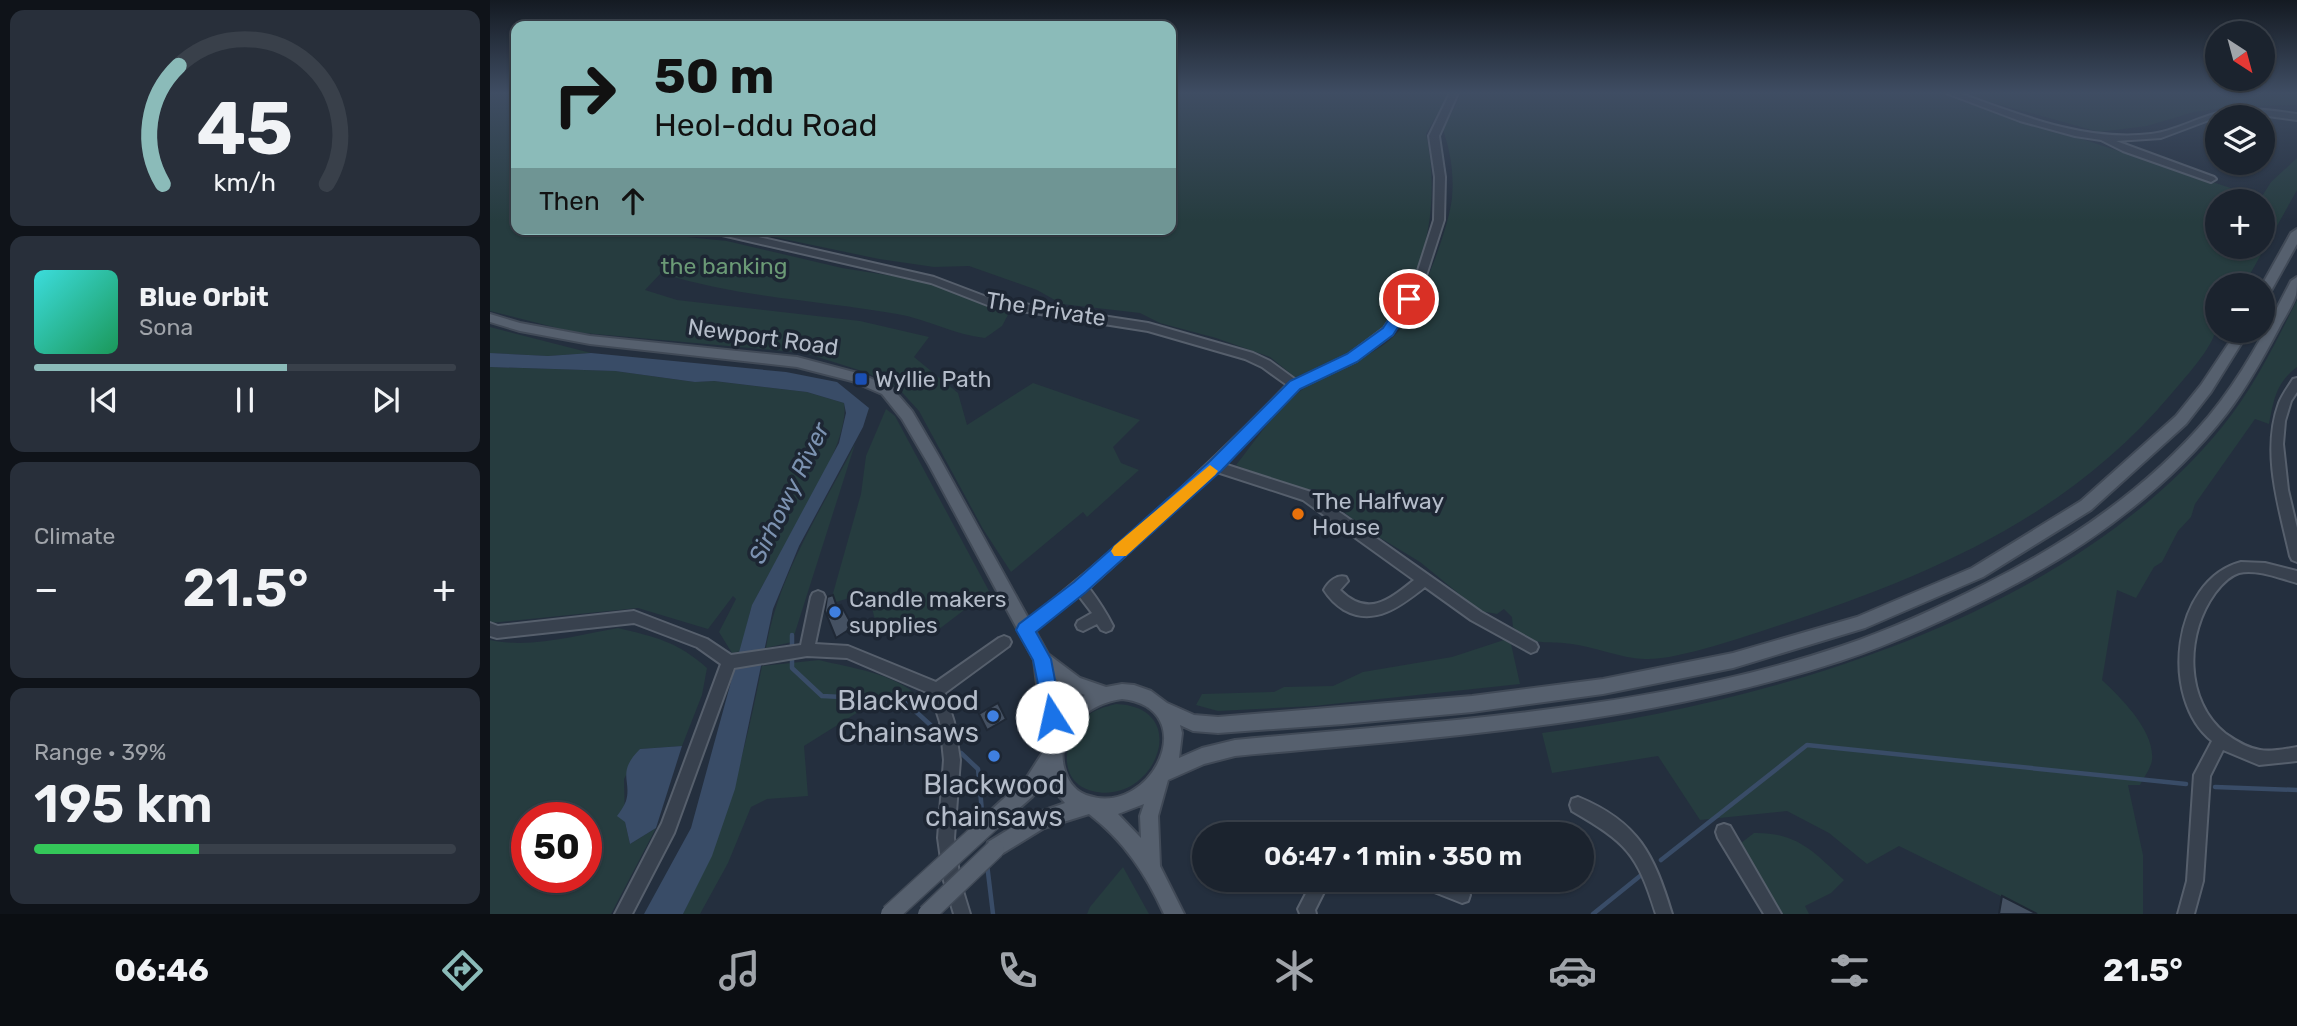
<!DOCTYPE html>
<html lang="en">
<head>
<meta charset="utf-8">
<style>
  :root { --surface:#1b232e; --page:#282f3a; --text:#f1f3f6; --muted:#a0a4aa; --line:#39404a; --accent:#8bbbb9 }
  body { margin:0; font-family:Rubik,sans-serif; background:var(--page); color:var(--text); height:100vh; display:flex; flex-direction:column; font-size:26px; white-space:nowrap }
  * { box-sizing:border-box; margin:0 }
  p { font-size:23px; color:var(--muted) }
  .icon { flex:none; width:38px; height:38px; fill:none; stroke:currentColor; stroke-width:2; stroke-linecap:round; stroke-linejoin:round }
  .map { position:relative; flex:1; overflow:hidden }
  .side { display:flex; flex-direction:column; gap:10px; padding:10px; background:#0f1319; width:490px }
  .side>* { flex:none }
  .top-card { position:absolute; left:21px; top:21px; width:665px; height:214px; border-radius:14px; box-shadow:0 2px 5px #0004,0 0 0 2px var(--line); background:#8bbbb9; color:#111; overflow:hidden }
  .needle { width:46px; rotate:144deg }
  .tools { position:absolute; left:1715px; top:21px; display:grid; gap:14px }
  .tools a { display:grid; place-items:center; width:70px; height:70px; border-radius:50%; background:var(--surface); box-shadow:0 2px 5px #0004,0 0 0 2px var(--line); font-size:35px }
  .speed { position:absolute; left:21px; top:802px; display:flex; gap:14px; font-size:35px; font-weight:700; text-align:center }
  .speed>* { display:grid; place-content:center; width:91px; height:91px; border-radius:50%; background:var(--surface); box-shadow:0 2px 5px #0004,0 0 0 2px var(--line); line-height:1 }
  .speed .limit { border:10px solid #d22; background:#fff; color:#111 }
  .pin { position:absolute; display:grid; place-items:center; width:60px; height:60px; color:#fff; margin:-30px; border:4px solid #fff; border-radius:50%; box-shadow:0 2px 7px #0007 }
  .me { position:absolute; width:77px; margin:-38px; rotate:350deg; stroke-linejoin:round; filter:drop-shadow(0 0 5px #0008) }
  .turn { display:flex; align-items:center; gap:24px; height:147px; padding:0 28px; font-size:32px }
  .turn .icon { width:91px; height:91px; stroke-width:2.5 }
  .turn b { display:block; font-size:49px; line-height:60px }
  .then { display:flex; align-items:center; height:66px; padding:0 28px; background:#0003; gap:14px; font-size:26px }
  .big { font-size:52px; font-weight:600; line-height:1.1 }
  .side .card { flex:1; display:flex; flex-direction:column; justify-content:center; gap:10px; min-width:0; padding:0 24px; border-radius:14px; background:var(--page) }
  .side .dial { align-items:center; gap:0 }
  .dial svg { height:182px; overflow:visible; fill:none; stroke:var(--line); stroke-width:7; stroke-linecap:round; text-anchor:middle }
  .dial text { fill:var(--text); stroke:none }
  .song { display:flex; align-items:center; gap:21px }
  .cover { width:84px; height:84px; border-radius:10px; background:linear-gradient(135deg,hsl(180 70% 55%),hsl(150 70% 35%)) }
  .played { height:7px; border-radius:4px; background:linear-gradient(90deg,var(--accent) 60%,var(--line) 60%) }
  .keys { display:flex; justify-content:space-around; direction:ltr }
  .heat { display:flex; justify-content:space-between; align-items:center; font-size:38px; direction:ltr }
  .charge { height:10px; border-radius:5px; background:linear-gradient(90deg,#34c759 39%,var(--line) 0) }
  .trip { position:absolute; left:702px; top:822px; width:402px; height:70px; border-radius:35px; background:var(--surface); box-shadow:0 2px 5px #0004,0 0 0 2px var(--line); font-weight:600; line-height:70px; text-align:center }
  .tab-bar { display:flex; height:112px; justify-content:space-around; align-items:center; background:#0b0e12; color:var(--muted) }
  .tab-bar .icon { width:49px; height:49px }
  .tab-bar .on { color:var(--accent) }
  .tab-bar b { font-size:32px; color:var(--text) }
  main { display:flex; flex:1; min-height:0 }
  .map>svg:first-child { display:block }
  .green { fill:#263c3f; fill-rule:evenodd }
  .water { fill:#394c67 }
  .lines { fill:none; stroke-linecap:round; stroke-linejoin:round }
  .stream { stroke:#394c67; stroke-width:4.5 }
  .building { fill:#455162; stroke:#1f2835; stroke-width:2 }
  .minor-casing { stroke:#565f6c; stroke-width:4 }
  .major-casing { stroke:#414a57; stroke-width:4 }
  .minor { fill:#38414e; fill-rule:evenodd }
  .major { fill:#56606e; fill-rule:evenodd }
  .major-bridge-casing { stroke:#414a57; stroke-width:21; stroke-linecap:butt }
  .major-bridge { stroke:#56606e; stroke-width:18 }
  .route { fill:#1a73e8; stroke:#114b97; stroke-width:2 }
  .slow { fill:#f59e0b }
  .transit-dot { fill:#1a4fb4; stroke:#1d2633; stroke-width:2.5 }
  .food-dot { fill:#e8710a; stroke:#1d2633; stroke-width:2.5 }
  .shop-dot { fill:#3f7fe0; stroke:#1d2633; stroke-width:2.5 }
  .labels { text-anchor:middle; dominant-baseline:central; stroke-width:7; stroke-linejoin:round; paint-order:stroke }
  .park-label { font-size:23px; fill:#6b9a76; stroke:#1d2633 }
  .street-label { font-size:23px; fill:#b4bcc9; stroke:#1d2633 }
  .poi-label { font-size:23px; fill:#b4bcc9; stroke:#1d2633; text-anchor:start }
  .water-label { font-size:24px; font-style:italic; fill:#7c92b1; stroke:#1d2633 }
  .near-poi-label { font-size:28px; fill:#b4bcc9; stroke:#1d2633; text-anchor:end }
</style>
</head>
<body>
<main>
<section class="side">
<div class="card dial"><svg viewBox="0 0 100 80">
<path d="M14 69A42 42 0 1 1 86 69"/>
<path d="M14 69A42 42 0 0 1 21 17" stroke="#8bbbb9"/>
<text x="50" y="56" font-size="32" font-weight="700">45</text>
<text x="50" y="72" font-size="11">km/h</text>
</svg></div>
<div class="card">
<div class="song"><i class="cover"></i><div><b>Blue Orbit</b><p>Sona</p></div></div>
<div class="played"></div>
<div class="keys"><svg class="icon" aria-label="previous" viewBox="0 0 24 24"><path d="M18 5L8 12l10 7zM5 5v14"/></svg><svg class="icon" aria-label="pause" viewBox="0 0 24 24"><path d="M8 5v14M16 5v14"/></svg><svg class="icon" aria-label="next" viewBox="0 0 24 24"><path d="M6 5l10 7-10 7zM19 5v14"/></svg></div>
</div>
<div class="card"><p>Climate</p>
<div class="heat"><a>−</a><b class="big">21.5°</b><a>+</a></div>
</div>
<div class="card"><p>Range · 39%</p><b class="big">195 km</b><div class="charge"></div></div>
</section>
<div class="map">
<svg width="1807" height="914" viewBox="0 0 1807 914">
  <rect width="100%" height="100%" fill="#242f3e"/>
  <g class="green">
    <path d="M0,93H26V229H171L177,235L237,241L352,268L441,282L520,311L512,326L495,338C465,335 437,319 407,314C328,300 249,298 171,273L155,290L187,300L370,321L439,337L424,357L468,393L477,425L543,383L650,420L623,447L631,463L649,470L597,517L593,512L521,572L493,529L429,411L408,388L375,372L315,353L83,332L0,311Z"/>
    <path d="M681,93H959L936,134C951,203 937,282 886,334C867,354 830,365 806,378L780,357L726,338L670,323L650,313L572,304L547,290L479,266L444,267L389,259L246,229H681Z"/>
    <path d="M972,93H1453L1771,198L1781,182L1807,158V190L1754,285H1727C1727,298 1730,316 1727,328C1720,351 1698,374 1682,393C1577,518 1439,576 1287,626C1256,636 1185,661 1154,659C1130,658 1105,647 1082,644C1052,640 1047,648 1023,627L1022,617L1014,609L1007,614L990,611L930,562L874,528L825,489H809L791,484L746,465C767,439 786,408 813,389C842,367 879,361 905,335C927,315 959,228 962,198C964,174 961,153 953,130ZM1727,201H1773V247H1727Z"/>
    <polygon points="1469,93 1807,93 1807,105 1747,106 1704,112 1657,126 1609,132"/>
    <path d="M1807,300V367C1786,383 1784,399 1779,424L1765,419L1705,504L1701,517L1688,531L1672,562L1664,567L1646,598L1627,590L1612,680C1631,698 1665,731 1662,760C1661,768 1654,777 1650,785H1638L1653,855V914H1547L1409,846L1377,864L1339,833L1297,811L1210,820L1168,756L1062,773L1052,733C1284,702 1578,616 1732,427C1763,389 1785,344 1807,300Z"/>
    <polygon points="0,327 101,353 58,356 0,353"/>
    <path d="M0,367L125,371L205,382L224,381L317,392L354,403C362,447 284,559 263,604C257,618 256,636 251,651L242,653L229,632L246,599L243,596L218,629L148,608L0,623Z"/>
    <polygon points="396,409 405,416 499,591 440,636 438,622 431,618 387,628 378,592 340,604 371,494 376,456"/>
    <path d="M365,444L302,642L276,648C289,573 331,511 365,444Z"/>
    <path d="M128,628C166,637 188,642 217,668L212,695L192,746L150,749L134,779L135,822L140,844L166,828L121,914H0V640C41,649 88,635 128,628ZM37,817H96V877H37Z"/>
    <polygon points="1014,640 1021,644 1030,684 824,706 728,711 706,705 712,694 784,692 794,687 843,686 873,672 962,657"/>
    <path d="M329,660C361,668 404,673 429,697L417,704L413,700L389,699L314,746L318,796L277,799L261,807L238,863L210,914H193C235,829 254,758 272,666Z"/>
    <path d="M626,704C705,707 664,807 602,791C565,781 574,736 596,717C605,709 615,707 626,704Z"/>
    <path d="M1264,833C1307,832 1324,852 1354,880L1341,893L1315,906L1319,914H1291L1251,843Z"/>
    <polygon points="633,867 659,914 597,914 600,907"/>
  </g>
  <g class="water">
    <polygon points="0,353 58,356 101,353 296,372 347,382 379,408 373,427 309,546 283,609 245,789 222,856 193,914 154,914 201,828 262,605 349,443 356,413 354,403 317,392 224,381 205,382 125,371 0,367"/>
    <path d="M192,746L166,828L140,844L135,822L127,816C130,812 134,806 136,801C142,780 126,773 150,749Z"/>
  </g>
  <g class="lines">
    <g class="stream">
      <polyline points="302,635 302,668 332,696 413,700 446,730"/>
      <polyline points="471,753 488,769 493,822"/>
      <polyline points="1725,787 1807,790"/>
      <polyline points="1171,860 1317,745 1696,784"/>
      <polyline points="497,864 503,914"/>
      <polyline points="1103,914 1150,876"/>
    </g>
  </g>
  <g class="building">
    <polygon points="343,595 347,607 351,605 363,627 346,638 335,611 337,597"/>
    <polygon points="508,703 516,719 497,730 489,714"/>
    <polygon points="1512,896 1547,914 1509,914"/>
  </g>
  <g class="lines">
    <g class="minor-casing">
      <g id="minor">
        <path d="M960,93H968L949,136L955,177L954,220L933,285L902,334L866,361L809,388L734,464L821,492L991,612L1046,643L1048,647L1046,651L1041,653L981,620L935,587C911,606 884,627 854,610C846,605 839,598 834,590C838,582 847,574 856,577L858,581L850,590C878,618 899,600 924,580L813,500L727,472L599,588C608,600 616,612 623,626L621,630L616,632L611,630L607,624L593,631L588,629L586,625L588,621L602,613L589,596L540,634L535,636L530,634L528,630L530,626C625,552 713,471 797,385L772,367L755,359L658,331L500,306L441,283L219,232L214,229H234L444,277L502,299L658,323L763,353L780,361L806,380L858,355L894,328L924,283L944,220L945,177L939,136Z"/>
        <path d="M1456,93H1469C1530,115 1595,142 1661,134C1686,131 1708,117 1732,112C1757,106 1783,111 1807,114V120L1770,115H1742L1727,117L1671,138L1626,141L1724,177L1726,179L1721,182L1633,151L1611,140L1585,136L1530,121Z"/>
        <path d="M1807,378V392L1801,401L1795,421L1793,444L1798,490L1807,528V562L1802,560L1800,556C1789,507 1771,452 1789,403C1792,395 1798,387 1803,379Z"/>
        <path d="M1751,562L1775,563L1807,571V583C1789,578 1767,569 1749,573C1739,576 1731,585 1725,593C1695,634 1694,701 1736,734C1746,741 1757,748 1770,750C1782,752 1795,749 1807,747V761L1769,765L1733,750L1720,776L1713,881L1704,914H1688L1697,881L1704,775L1722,741C1669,699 1682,580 1751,562Z"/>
        <polygon points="328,591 333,593 335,597 325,644 358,646 446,682 509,638 514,636 519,638 521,642 519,646 455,693 464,722 470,760 464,838 470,881 480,914 464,914 454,881 448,838 454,760 450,722 441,694 357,658 317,656 244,668 184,833 142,914 125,914 172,823 231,664 207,647 144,623 7,638 0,636 0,623 8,626 144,611 217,639 241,655 311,645 321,597 323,593"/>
        <path d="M1088,797C1149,822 1164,855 1182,914H1166C1147,853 1137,843 1082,811L1080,805L1082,799Z"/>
        <polygon points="1234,824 1240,826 1291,914 1274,914 1228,838 1226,832 1228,826"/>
        <polygon points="823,880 840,880 825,910 826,914 810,914 808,909"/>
        <polygon points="927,880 956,880 978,889 980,895 978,901 972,903 929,886"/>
      </g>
    </g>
    <g class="major-casing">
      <g id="major">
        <polygon points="1807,229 1807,244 1777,298 1773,299 1772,285 1801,233"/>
        <path d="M1807,277C1807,283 1807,290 1806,295C1802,307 1794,318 1789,328C1773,358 1757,387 1737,413C1677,490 1596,548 1510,592C1458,618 1406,643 1350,661C1155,725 948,737 745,756L714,764L678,780L668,816L670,866L694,914H674C656,874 634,841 599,814L554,828L505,858L498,856L496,849L498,842L544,814L575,803L562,788L558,777L542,797L510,825L504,828L498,825L495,819L498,813L537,777L555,749L544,660L439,465L412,419L392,394L362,381L307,367L100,344L30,331L0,322V314L30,323L100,336L307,357L371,374L402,388L422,411L449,457L558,654L590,678L616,687L632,684L644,685L661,691L677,703L704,715L728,717L982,696L1113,679L1243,653L1367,617L1482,568L1591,501L1686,416L1711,385L1747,331H1759L1721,392L1696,424L1601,510L1493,577L1375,628L1243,668L1113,694L982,712L853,724L728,733L703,731L690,725L692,733L689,758L712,748L745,740C945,721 1161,711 1352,646C1402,629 1450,607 1497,583C1581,541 1658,488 1719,416C1753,375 1777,328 1801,281ZM563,677L579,689L595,695L582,704L569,718ZM632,699C714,708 662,819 596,795C583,790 577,779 574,767C565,731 599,703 632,699ZM654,804L650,816L651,838L628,814Z"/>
      </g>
    </g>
    <use href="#minor" class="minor"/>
    <use href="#major" class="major"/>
    <g class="major-bridge-casing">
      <g id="major-bridge">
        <polyline points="400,914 504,819"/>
        <polyline points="437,914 505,849"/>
      </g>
    </g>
    <use href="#major-bridge" class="major-bridge"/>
  </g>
  <linearGradient id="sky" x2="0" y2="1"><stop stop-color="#141a22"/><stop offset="0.42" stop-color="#3f4d63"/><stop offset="1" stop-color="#3f4d63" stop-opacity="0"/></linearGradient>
  <rect width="1807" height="221" fill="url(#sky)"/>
  <polygon class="route" points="919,294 926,299 903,335 867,362 810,389 731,471 596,592 546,632 561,659 572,717 569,723 562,726 556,723 543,660 526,630 529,624 584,582 719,462 800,381 857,354 893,328 914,296"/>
  <polygon class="slow" points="720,465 728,471 725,475 636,556 624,556 621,551 624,546"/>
  <rect class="transit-dot" x="364" y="372" width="14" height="14" rx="3.5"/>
  <circle class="food-dot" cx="808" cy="514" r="7"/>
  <g class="shop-dot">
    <circle cx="345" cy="612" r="7"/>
    <circle cx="503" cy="716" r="7"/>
    <circle cx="504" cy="756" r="7"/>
  </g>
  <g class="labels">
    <g class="park-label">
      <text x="234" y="266">the banking</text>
    </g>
    <g class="street-label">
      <text transform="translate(556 309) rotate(9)">The Private</text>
      <text transform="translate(273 337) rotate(8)">Newport Road</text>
    </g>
    <g class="poi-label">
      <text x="385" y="379">Wyllie Path</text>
      <text x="822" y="501">The Halfway<tspan x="822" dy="26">House</tspan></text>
      <text x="359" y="599">Candle makers<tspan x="359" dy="26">supplies</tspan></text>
    </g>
    <g class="water-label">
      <text transform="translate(299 493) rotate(-64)">Sirhowy River</text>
    </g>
    <g class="near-poi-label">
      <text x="489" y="700">Blackwood<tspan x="489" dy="32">Chainsaws</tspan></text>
      <text x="504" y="784" text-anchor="middle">Blackwood<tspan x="504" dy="32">chainsaws</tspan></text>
    </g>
  </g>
</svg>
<div class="tools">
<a><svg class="needle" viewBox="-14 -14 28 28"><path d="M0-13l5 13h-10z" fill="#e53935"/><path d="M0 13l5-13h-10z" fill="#a0a4aa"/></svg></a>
<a><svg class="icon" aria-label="layers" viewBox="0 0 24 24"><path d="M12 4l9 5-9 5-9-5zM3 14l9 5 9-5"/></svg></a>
<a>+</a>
<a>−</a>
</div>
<div class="speed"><div class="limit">50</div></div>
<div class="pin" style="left:919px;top:299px;background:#d93025"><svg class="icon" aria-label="arrive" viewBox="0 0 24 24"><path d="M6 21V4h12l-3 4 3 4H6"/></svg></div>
<svg class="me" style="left:562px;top:717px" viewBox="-20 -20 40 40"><circle r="19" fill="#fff"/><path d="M0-13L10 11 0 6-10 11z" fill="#1a73e8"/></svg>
<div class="trip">06:47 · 1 min · 350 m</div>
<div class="top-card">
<div class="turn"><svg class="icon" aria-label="right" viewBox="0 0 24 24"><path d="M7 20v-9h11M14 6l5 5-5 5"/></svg><div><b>50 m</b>Heol-ddu Road</div></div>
<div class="then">Then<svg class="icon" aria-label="ahead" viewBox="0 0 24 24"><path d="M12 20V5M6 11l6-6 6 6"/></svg></div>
</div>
</div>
</main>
<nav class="tab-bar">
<b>06:46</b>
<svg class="icon on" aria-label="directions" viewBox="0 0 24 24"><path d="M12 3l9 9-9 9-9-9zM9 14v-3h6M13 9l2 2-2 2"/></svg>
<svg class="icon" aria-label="music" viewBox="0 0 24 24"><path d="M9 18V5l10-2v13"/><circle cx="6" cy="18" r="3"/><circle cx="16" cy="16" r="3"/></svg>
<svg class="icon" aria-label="phone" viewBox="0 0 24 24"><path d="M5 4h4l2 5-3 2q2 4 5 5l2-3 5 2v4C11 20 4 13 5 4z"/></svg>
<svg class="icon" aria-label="climate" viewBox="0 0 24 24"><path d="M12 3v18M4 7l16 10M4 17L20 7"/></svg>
<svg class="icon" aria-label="car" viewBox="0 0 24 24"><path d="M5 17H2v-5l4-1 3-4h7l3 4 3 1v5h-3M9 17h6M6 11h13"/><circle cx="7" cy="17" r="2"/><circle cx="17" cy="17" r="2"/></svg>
<svg class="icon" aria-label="filters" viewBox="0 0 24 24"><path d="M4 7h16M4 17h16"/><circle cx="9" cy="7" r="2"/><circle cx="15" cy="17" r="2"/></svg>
<b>21.5°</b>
</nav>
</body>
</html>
